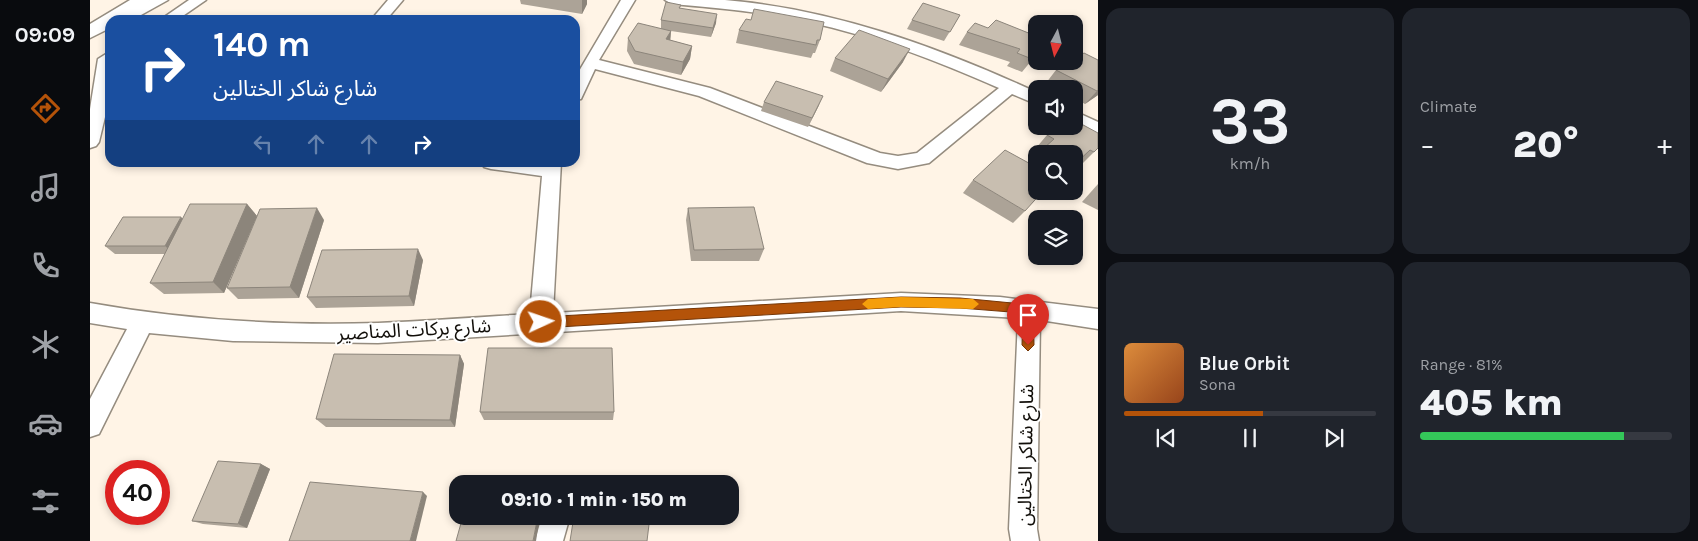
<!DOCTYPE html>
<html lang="en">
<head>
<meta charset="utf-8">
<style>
  :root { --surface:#171b24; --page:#20242c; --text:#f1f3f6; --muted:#9ea1a6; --line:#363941; --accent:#b45309 }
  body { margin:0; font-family:Karla,"Noto Sans Arabic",sans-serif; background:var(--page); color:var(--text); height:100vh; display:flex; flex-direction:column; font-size:19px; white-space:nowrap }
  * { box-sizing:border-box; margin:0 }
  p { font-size:16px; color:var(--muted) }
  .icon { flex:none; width:28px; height:28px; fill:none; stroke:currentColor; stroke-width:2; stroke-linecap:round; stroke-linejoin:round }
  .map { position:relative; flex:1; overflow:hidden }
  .drawer { display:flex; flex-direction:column; gap:8px; padding:8px; background:#0d0f14; width:600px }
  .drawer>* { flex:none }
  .top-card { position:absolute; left:15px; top:15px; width:475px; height:152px; border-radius:15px; box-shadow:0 2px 8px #0003; background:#1a4fa0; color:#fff; overflow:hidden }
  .needle { width:32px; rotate:187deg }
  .fabs { position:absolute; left:938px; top:15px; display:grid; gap:10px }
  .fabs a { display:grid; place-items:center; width:55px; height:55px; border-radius:10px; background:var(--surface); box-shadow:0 2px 8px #0003; font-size:25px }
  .speed { position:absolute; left:15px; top:460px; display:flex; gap:10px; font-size:25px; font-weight:700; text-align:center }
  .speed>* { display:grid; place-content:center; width:65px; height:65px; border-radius:50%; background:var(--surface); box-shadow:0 2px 8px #0003; line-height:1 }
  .speed .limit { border:8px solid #d22; background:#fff; color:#111 }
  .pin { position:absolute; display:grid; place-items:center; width:42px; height:42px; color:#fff; margin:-51px -21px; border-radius:50% 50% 50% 0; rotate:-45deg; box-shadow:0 0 5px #0007 }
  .pin .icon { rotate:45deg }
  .me { position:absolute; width:55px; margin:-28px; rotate:87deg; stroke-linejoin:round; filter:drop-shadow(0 0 4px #0008) }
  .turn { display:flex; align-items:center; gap:18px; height:105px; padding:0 25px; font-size:22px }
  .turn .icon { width:65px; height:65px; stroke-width:2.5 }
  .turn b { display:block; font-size:35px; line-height:42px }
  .lanes { display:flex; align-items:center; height:48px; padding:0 25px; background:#0003; justify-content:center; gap:25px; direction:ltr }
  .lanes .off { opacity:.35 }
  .big { font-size:38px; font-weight:800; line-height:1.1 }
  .drawer .tile { flex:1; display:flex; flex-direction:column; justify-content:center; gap:8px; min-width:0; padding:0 18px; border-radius:15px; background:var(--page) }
  .drawer .dial { align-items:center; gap:0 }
  .dial b { font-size:65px; line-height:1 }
  .song { display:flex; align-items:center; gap:15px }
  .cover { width:60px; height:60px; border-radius:8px; background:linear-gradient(135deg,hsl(30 70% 55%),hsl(20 70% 35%)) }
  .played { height:5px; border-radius:2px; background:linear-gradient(90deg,var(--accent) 55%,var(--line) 55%) }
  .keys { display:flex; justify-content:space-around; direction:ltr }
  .heat { display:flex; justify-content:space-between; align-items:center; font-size:28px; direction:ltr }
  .charge { height:8px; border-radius:4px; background:linear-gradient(90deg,#34c759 81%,var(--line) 0) }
  .drawer .tiles { flex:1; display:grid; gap:8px; grid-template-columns:repeat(2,1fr) }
  .trip { position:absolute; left:359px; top:475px; width:290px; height:50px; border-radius:15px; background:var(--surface); box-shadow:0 2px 8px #0003; font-weight:800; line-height:50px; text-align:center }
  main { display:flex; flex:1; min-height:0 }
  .tabs { display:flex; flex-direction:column; width:90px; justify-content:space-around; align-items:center; background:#090b0e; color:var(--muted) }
  .tabs .icon { width:35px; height:35px }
  .tabs .on { color:var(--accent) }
  .tabs b { font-size:22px; color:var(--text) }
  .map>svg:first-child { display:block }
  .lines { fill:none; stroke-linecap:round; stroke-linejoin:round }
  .minor-casing { stroke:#958c7f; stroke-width:3 }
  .major-casing { stroke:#958c7f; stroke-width:3 }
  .minor { fill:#fff; fill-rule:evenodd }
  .major { fill:#fff; fill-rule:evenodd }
  .wall { fill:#aca397 }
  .shaded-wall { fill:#8c857b }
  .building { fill:#c8beb0; stroke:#8c857b }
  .route { fill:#b45309; stroke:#753606 }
  .slow { fill:#f59e0b }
  .labels { text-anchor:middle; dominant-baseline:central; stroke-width:4; stroke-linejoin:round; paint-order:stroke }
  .street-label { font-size:19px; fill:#110e09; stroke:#fff }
</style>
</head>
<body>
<main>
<nav class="tabs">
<b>09:09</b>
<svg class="icon on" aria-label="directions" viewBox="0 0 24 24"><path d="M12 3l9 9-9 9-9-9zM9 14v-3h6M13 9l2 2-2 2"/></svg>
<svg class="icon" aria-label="music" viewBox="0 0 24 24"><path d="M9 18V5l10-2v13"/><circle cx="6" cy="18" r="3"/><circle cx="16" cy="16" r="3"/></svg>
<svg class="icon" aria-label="phone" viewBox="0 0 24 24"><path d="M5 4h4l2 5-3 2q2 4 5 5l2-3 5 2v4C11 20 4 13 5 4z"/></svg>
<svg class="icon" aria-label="climate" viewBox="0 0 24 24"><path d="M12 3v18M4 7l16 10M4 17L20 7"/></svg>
<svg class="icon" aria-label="car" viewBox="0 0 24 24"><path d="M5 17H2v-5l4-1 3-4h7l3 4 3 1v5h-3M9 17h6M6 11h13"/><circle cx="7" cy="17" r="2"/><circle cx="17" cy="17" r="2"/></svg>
<svg class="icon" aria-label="filters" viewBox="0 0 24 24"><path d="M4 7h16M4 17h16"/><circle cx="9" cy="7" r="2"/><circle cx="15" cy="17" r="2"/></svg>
</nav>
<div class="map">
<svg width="1008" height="541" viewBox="0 0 1008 541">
  <rect width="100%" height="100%" fill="#fff4e6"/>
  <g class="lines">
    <g class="minor-casing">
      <g id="minor">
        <polygon points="60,0 78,0 42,20 24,20"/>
        <polygon points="99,0 116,0 87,20 70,20"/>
        <polygon points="298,0 313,0 296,20 281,20"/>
        <path d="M531,0H545L509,60L620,88L790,153L808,156L827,153L909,88C847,61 784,36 718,22C673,12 628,8 582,4L575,0C595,0 616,0 635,0C744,9 848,47 946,92V104L922,94L839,163L808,169L777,163L609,96L505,69L491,99L485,100V78Z"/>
        <polygon points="16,54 20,55 20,96 9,142 6,146 0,148 0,109 8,59"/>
        <polygon points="984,111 1008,122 1008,135 984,124"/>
        <path d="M392,162H471L463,313L811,293L910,297L1008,309V329L950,320L947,529L949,541H921L919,529L928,318L811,311L288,343L143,341L59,333L9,434L0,437V399L37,329L0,323V303C95,320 192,326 288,323C339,321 390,317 440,314L452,176L401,169L394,167Z"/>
        <polygon points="452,516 480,516 473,541 445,541"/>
      </g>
    </g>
    <g class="major-casing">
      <polygon id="major" points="40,0 61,0 32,20 20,20 20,28 0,38 0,24"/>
    </g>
    <use href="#minor" class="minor"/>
    <use href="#major" class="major"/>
  </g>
  <g class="wall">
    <polygon points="430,0 497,0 497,4 492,14 431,4"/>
    <polygon points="591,5 590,8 626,23 621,37 581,31 580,40 602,46 600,59 591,75 544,64 537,51 538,38 571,28 571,20"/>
    <polygon points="870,15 854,41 817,29 822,20"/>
    <polygon points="898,28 946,36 946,55 932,72 917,66 920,62 869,45 877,32"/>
    <polygon points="649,30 730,40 725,53 723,53 721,58 646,43"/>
    <polygon points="745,58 813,62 791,92 740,71"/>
    <polygon points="1008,60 1008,95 995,104 984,98 984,89 966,89 956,83 966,70"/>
    <polygon points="674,102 729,105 718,127 671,111"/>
    <polygon points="957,135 1008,148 991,165 987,162 984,154 949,154 951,151 946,148"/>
    <polygon points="946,157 946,165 941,162"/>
    <polygon points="883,180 935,211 923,223 873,193"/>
    <polygon points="1008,184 1008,210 992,202"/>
    <polygon points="157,204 167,216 134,293 74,294 60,283 75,254 25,254 15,246 93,219"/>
    <polygon points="598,208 674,249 669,261 601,261 596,220"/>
    <polygon points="234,220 209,298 148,299 137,288"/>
    <polygon points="333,260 324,306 226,308 217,297"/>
    <polygon points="370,355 374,364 365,427 236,427 226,419"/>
    <polygon points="390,412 524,412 523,420 394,420"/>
    <polygon points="171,464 180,469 157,528 113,524 102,521"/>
  </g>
  <g class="shaded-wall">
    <polygon points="492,0 497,0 497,4 492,14"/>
    <polygon points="627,14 626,23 621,37 623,28"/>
    <polygon points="581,31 580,44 576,39"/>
    <polygon points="602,46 600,59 591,75 593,62"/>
    <polygon points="820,49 813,62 791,92 798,79"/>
    <polygon points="1008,90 1008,95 995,104 1007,91"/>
    <polygon points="733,96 729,105 718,127 722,118"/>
    <polygon points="157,204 167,216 134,293 123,282"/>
    <polygon points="227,208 234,220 209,298 200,287"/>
    <polygon points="91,217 99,225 84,254 75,246"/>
    <polygon points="328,249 333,260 324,306 319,296"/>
    <polygon points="370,355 374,364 365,427 360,420"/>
    <polygon points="171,464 180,469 157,528 148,524"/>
    <polygon points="333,492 337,496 326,541 320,541"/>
    <polygon points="448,516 450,516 446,541 443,541"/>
  </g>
  <g class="building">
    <polygon points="576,2 591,5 589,8 627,14 623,28 571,20"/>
    <polygon points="833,3 870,15 860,32 822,20"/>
    <polygon points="664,9 734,22 730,40 727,40 726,45 649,30 656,19 661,20"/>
    <polygon points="906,20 946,36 946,54 942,59 927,53 930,49 877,32 885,23 898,28"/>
    <polygon points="548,23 581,31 576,39 602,46 593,62 545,51 538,38"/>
    <polygon points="769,30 820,49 798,79 745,58"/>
    <polygon points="994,53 1008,60 1008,90 1007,91 966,70 981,61 984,61 984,59"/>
    <polygon points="686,81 733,96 722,118 674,102"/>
    <polygon points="984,120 1008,133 1008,148 1004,152 1000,150 984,165 984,154 961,154 953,149 964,139 957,135 967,126 984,126"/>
    <polygon points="915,150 946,167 946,191 953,191 935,211 883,180"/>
    <polygon points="100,204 157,204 123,282 60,283"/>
    <polygon points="664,207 674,249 604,250 598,208"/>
    <polygon points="227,208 200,287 137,288 170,209"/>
    <polygon points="33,217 91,217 75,246 15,246"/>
    <polygon points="328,249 319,296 217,297 232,250"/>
    <polygon points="398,348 522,348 524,412 390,412"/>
    <polygon points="244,354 370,355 360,420 226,419"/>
    <polygon points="128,461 171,464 148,524 102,521"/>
    <polygon points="220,482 333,492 320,541 199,541"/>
    <polygon points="382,482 391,484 381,484"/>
    <polygon points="373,516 448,516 443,541 366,541"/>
    <polygon points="484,516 560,516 557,541 480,541"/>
  </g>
  <polygon class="route" points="811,297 870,298 943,305 944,345 938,351 932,345 933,313 870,308 811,307 451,328 445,322 451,317"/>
  <polygon class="slow" points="811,297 883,299 889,304 883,309 811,307 778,309 772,304 778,299"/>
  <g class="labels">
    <g class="street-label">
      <text transform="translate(324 330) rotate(-3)">شارع بركات المناصير</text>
      <text transform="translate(936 455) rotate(-89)">شارع شاكر الختالين</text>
    </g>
  </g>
</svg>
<div class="fabs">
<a><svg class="needle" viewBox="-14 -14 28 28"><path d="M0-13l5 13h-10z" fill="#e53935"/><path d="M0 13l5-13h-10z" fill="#9ea1a6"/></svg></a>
<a><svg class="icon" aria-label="sound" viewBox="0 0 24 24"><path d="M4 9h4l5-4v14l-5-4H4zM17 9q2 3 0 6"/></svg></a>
<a><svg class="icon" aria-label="search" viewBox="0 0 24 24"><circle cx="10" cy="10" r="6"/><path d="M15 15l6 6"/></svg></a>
<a><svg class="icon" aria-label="layers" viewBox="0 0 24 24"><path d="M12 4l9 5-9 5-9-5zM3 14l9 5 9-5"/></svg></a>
</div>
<div class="speed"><div class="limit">40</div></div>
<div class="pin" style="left:938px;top:345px;background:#d93025"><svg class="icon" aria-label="arrive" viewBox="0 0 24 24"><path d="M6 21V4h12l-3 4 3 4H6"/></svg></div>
<svg class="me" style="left:451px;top:322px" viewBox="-20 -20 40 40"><circle r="17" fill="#b45309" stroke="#fff" stroke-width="3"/><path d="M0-11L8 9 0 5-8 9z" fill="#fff"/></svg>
<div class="trip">09:10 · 1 min · 150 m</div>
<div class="top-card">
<div class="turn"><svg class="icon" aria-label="right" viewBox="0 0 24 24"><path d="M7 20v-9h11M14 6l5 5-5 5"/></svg><div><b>140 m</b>شارع شاكر الختالين</div></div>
<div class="lanes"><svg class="icon off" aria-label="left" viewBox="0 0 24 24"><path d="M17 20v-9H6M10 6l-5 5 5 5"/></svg><svg class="icon off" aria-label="ahead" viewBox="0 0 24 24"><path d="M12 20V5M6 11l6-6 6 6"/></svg><svg class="icon off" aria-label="ahead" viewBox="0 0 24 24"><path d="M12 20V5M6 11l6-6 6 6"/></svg><svg class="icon" aria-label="right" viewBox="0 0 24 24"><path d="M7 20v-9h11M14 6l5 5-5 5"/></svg></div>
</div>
</div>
<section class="drawer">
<div class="tiles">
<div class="tile dial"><b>33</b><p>km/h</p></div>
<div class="tile"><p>Climate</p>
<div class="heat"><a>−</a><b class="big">20°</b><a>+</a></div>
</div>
<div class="tile">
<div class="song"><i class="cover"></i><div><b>Blue Orbit</b><p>Sona</p></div></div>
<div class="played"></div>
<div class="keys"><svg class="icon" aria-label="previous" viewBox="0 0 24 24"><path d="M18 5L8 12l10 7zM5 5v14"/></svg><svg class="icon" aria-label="pause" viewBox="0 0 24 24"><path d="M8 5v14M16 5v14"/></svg><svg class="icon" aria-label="next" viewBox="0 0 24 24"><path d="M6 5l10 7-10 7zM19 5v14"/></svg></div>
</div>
<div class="tile"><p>Range · 81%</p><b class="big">405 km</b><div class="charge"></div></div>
</div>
</section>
</main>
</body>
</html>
